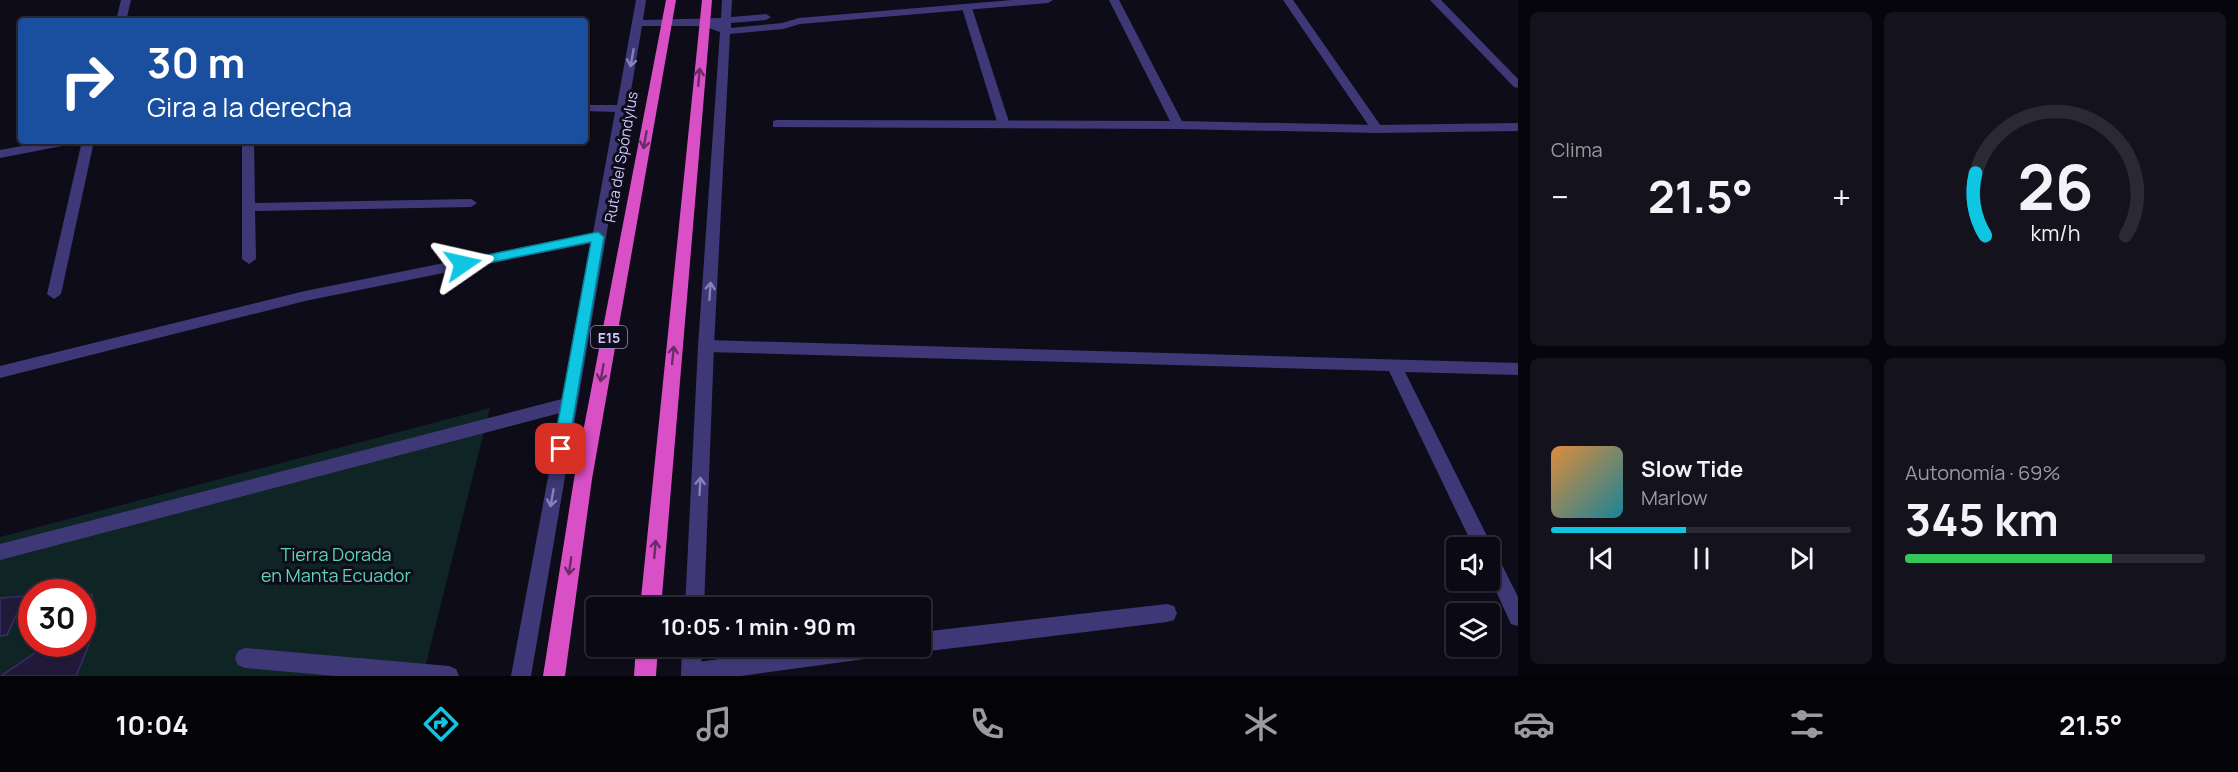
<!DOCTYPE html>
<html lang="es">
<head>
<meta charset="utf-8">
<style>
  :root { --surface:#0b0914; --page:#14121d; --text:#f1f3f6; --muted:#9a9aa0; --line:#2b2a34; --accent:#0ec6e2 }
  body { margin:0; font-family:Manrope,sans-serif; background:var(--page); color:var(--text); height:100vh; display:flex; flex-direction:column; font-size:22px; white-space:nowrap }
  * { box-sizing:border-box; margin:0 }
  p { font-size:20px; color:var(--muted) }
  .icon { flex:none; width:33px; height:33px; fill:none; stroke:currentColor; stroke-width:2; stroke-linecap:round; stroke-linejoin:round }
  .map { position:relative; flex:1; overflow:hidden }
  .sheet { display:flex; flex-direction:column; gap:12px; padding:12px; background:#06050b; width:720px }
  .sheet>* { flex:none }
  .hud { position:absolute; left:18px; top:18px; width:570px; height:126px; border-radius:6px; box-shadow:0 2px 4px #0004,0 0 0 2px var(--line); background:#1a4fa0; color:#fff; overflow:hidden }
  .controls { position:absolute; left:1446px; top:537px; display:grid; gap:12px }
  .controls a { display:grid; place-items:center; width:54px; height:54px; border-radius:6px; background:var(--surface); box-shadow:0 2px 4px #0004,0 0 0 2px var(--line); font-size:30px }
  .speed { position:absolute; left:18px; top:579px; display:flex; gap:12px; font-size:30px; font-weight:700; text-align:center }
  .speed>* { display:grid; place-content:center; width:78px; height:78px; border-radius:50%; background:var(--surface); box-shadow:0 2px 4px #0004,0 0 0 2px var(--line); line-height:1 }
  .speed .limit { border:9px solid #d22; background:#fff; color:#111 }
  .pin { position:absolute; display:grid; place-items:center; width:51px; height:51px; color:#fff; margin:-26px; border-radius:12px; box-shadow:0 3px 9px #0006 }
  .me { position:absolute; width:66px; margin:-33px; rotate:79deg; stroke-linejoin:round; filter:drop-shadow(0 0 4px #0008) }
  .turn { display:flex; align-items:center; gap:21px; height:126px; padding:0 30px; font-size:27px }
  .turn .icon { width:78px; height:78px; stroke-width:2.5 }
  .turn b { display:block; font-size:42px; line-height:51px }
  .big { font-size:45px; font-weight:700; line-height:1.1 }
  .sheet .widget { flex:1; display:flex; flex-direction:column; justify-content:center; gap:9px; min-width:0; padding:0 21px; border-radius:9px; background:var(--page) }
  .sheet .dial { align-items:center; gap:0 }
  .dial svg { height:156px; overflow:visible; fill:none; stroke:var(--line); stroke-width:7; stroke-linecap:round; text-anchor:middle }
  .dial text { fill:var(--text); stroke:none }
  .song { display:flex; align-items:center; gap:18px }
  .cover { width:72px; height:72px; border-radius:9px; background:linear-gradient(135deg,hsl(30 70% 55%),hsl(190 70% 35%)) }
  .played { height:6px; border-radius:3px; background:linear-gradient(90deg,var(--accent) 45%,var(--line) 45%) }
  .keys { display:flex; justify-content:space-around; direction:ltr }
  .heat { display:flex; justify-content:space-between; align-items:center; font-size:33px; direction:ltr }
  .charge { height:9px; border-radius:4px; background:linear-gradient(90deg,#34c759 69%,var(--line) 0) }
  .sheet .tiles { flex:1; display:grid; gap:12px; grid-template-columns:repeat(2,1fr) }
  .trip { position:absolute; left:586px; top:597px; width:345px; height:60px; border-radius:6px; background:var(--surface); box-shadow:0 2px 4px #0004,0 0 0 2px var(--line); font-weight:700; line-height:60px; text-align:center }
  .tab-bar { display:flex; height:96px; justify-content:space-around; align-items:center; background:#040408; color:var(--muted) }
  .tab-bar .icon { width:42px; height:42px }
  .tab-bar .selected { color:var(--accent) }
  .tab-bar b { font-size:27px; color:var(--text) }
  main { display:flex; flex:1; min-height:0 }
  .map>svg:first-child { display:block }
  .green { fill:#0f2424; fill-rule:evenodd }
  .building { fill:#21193a; stroke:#392c64; stroke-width:1.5 }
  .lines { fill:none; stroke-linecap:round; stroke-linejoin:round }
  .service { fill:#3e3976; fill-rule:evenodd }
  .minor { fill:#3e3976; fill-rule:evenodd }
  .trunk { fill:#d950c6; fill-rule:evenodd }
  .oneway { stroke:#8780b9 }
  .oneway2 { stroke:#6a2b67 }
  .route { fill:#0ec6e2; stroke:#098193; stroke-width:1.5 }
  .labels { text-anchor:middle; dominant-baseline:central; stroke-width:6; stroke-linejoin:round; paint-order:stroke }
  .shield { fill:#0f0c1a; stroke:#9690b8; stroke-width:1.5 }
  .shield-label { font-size:14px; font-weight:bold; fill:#d0c8fc }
  .street-label { font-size:15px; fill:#d0c8fc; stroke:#0f0c1a }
  .near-park-label { font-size:18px; fill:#5ad5ba; stroke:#0f0c1a }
</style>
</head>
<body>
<main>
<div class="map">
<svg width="1518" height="676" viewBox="0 0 1518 676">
  <rect width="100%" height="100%" fill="#0f0c1a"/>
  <path class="green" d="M490,408L423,676H0V537ZM32,592H82V644H32Z"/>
  <g class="building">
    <polygon points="92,594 94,632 76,676 1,676 45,646 45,644 82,644 82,598"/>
    <polygon points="25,596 7,635 0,636 0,598"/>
  </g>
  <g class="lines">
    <g class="service">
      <polygon points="1109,0 1119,0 1184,125 1182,128 1174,128 1172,125"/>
      <polygon points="1283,0 1293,0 1383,129 1381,132 1373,132"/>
      <polygon points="1430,0 1441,0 1518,79 1518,88 1514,87"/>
      <polygon points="967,5 972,8 1010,125 1008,128 1000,128 998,125 962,8"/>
      <polygon points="706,340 1518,363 1518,375 1405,372 1490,542 1492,551 1496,553 1518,597 1518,626 1511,624 1490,578 1490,548 1474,548 1389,371 706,352 701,350 698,346 701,342"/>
      <polygon points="1167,604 1174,606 1177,613 1174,620 1167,622 921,652 913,646 921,646 921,632"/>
      <polygon points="812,646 897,646 894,653 887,656 741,676 682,676 681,673 684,666 691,663"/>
      <polygon points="245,648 449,666 456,669 459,676 336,676 245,668 238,665 235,658 238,651"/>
    </g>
    <g class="minor">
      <polygon points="121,0 131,0 126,21 116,21"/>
      <polygon points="636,0 646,0 643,20 721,18 722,0 732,0 731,17 766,14 771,17 766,20 731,23 731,28 782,23 799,18 1012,0 1053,0 1048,3 800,24 783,29 730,34 714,346 704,608 685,608 698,346 720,32 703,26 642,26 531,676 511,676 560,413 0,560 0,544 562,399 591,243 305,301 0,378 0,366 305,291 593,233 615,112 585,111 585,105 617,105"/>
      <polygon points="402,17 406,21 396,21"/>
      <polygon points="777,120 1178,121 1377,125 1518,123 1518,131 1377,133 1178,129 773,127 773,121"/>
      <polygon points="48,141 73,141 67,145 0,158 0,150"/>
      <polygon points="82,141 94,141 61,294 54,299 47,294"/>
      <polygon points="242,141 254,141 255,203 471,199 477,203 471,207 255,211 256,259 249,264 242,259"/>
      <polygon points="682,646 702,646 701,676 681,676"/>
    </g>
    <g class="trunk">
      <polygon points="666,0 676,0 592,479 565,676 543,676 574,479"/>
      <polygon points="702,0 712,0 661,608 640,608"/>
      <polygon points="636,646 658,646 656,676 634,676"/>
    </g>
  </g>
  <defs><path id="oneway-shaft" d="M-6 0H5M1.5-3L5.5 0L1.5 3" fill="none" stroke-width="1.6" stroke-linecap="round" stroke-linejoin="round" transform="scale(1.5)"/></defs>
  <g class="oneway">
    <use href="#oneway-shaft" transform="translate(632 58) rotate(100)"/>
    <use href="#oneway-shaft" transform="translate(710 291) rotate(-86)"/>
    <use href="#oneway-shaft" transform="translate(700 486) rotate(-87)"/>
    <use href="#oneway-shaft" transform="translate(552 498) rotate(100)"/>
  </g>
  <g class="oneway2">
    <use href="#oneway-shaft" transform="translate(699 77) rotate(-85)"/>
    <use href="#oneway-shaft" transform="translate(645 140) rotate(100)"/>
    <use href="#oneway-shaft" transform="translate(673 355) rotate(-84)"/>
    <use href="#oneway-shaft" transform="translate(602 373) rotate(100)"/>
    <use href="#oneway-shaft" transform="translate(655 549) rotate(-85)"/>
    <use href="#oneway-shaft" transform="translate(570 566) rotate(98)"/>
  </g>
  <polygon class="route" points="598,232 604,237 568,449 561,456 553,449 591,242 463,268 456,264 463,260"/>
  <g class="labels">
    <rect class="shield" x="591" y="326" width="36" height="22" rx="4.5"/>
    <g class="shield-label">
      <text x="609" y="337">E15</text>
    </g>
    <g class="street-label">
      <text transform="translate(621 157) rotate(-80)">Ruta del Spóndylus</text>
    </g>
    <g class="near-park-label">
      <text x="336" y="554">Tierra Dorada<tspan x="336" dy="21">en Manta Ecuador</tspan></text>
    </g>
  </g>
</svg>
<div class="controls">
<a><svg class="icon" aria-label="sound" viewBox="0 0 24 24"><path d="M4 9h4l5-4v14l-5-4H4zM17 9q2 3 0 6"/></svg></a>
<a><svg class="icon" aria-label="layers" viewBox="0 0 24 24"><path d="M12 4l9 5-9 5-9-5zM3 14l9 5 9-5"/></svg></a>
</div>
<div class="speed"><div class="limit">30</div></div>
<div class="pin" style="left:561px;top:449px;background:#d93025"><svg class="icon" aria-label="arrive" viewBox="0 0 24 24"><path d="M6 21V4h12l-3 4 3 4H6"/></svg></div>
<svg class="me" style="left:463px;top:264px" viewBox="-20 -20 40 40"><path d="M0-17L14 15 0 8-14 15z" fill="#0ec6e2" stroke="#fff" stroke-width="4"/></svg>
<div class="trip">10:05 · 1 min · 90 m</div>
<div class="hud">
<div class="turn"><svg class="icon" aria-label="right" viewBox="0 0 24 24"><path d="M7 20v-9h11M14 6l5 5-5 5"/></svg><div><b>30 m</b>Gira a la derecha</div></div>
</div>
</div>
<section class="sheet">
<div class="tiles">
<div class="widget"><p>Clima</p>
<div class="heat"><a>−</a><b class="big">21.5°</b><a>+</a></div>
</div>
<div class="widget dial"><svg viewBox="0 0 100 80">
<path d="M14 69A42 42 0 1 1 86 69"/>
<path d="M14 69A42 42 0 0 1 9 37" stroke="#0ec6e2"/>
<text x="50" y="56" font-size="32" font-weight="700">26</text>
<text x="50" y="72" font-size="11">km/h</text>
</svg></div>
<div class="widget">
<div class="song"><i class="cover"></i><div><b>Slow Tide</b><p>Marlow</p></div></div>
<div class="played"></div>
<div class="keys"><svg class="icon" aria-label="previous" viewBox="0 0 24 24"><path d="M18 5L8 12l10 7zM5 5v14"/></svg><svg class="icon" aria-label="pause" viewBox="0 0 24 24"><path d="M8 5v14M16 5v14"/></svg><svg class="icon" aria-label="next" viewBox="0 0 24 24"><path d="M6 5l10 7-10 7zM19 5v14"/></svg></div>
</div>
<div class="widget"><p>Autonomía · 69%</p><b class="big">345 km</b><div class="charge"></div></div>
</div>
</section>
</main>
<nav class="tab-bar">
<b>10:04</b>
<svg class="icon selected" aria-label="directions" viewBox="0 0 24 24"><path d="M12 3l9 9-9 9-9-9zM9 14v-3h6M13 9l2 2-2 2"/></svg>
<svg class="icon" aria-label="music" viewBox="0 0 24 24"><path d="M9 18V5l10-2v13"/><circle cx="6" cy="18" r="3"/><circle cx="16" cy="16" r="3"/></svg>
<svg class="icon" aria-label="phone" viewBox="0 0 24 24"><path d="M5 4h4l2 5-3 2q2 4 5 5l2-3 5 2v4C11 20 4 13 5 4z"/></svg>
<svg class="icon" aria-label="climate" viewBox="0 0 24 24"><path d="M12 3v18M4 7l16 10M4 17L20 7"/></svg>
<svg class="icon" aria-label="car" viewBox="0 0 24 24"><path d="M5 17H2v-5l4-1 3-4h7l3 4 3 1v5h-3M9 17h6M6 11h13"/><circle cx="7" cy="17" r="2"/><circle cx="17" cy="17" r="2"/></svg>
<svg class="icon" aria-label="filters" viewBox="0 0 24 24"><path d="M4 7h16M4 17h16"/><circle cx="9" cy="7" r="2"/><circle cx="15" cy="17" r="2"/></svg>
<b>21.5°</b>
</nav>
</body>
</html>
